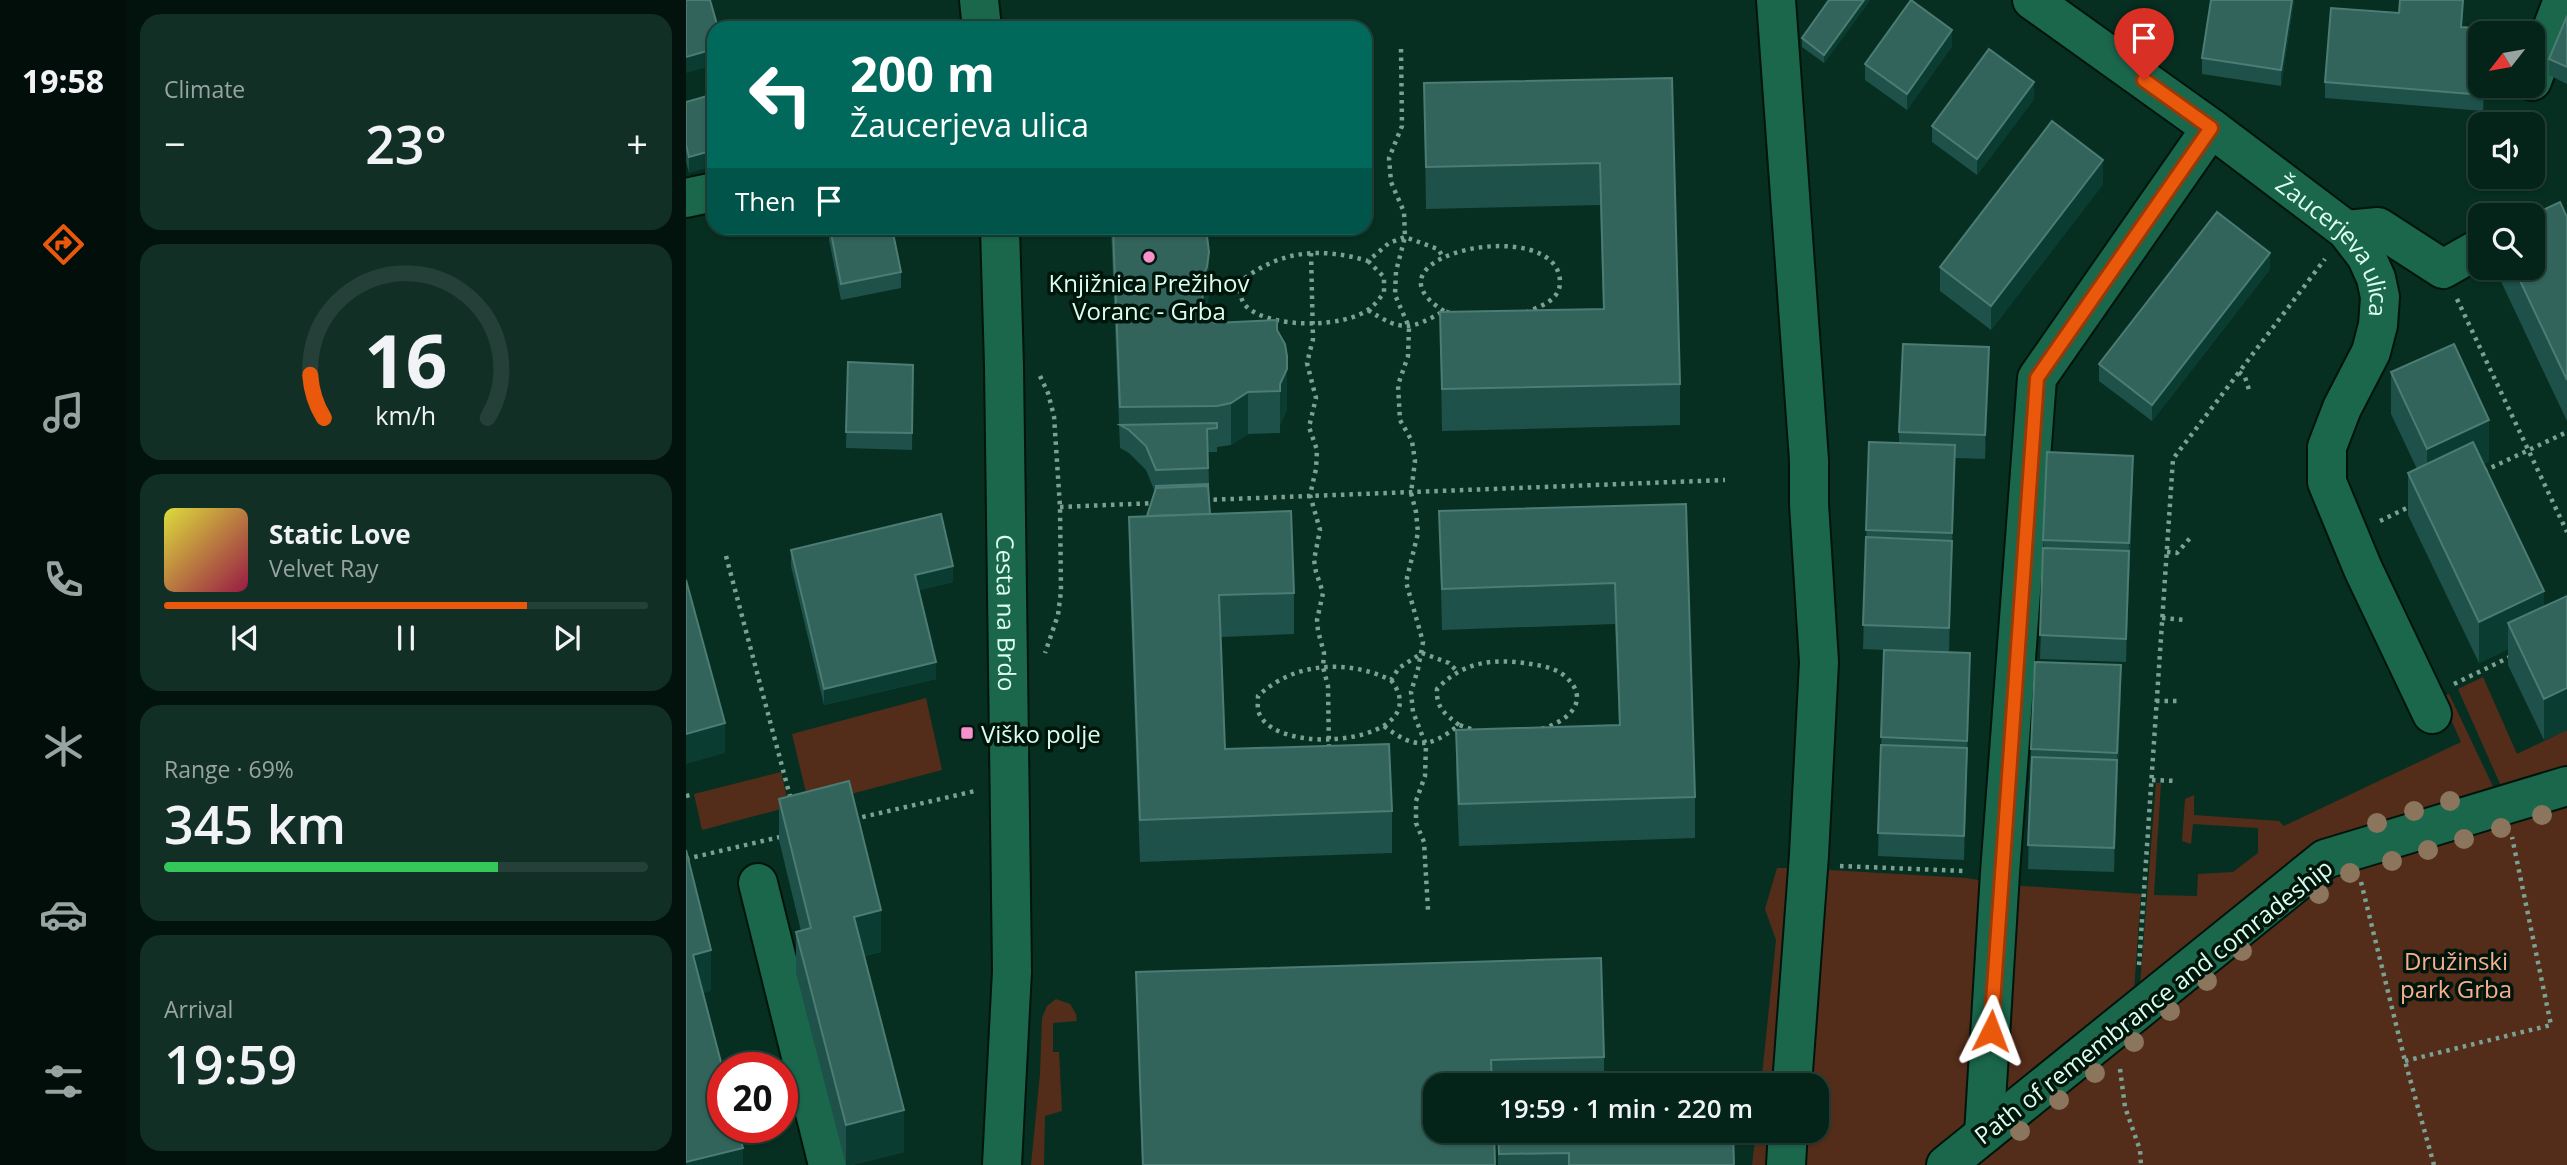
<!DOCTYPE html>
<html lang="en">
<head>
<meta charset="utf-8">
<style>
  :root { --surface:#042319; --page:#122f26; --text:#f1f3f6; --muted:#97a4a2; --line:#254038; --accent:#ea580c }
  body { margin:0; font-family:"Open Sans",sans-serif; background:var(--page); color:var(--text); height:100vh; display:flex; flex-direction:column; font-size:26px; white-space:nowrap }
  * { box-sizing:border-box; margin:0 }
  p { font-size:23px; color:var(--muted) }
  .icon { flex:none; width:38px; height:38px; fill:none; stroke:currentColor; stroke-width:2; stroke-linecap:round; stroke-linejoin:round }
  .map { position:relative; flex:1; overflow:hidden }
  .sheet { display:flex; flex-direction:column; gap:14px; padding:14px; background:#02130e; width:560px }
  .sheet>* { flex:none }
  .guide { position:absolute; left:21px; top:21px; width:665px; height:214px; border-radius:21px; box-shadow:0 2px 5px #0004,0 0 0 2px var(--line); background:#00695c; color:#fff; overflow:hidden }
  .needle { width:46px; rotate:239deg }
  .controls { position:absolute; left:1782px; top:21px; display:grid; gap:14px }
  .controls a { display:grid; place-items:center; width:77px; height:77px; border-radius:14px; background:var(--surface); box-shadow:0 2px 5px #0004,0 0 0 2px var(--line); font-size:35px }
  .speed { position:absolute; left:21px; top:1052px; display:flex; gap:14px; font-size:35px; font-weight:700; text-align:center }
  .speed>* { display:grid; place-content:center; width:91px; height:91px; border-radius:50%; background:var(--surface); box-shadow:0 2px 5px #0004,0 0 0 2px var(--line); line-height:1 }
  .speed .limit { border:10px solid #d22; background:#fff; color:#111 }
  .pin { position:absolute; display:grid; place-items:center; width:60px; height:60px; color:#fff; margin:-72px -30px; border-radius:50% 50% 50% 0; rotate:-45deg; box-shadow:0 0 7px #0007 }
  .pin .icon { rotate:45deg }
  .me { position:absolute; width:77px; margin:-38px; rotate:3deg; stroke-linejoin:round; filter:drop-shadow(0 0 5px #0008) }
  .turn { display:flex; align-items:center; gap:24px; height:147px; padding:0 28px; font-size:32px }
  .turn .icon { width:91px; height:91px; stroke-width:2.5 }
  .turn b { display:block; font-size:49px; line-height:60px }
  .then { display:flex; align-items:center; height:66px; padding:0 28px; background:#0003; gap:14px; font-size:26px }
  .big { font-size:52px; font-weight:600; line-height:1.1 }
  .sheet .tile { flex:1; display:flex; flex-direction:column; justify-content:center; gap:10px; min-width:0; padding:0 24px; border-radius:21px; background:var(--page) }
  .sheet .dial { align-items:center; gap:0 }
  .dial svg { height:182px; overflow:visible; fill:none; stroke:var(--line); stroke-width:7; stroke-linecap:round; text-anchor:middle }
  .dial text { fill:var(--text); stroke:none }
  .song { display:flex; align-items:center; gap:21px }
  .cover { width:84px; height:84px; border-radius:10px; background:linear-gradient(135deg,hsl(60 70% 55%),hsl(340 70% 35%)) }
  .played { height:7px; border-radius:4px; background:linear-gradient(90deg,var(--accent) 75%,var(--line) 75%) }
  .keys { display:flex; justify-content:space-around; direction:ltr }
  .heat { display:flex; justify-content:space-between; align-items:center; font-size:38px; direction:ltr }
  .charge { height:10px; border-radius:5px; background:linear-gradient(90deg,#34c759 69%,var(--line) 0) }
  .trip { position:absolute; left:737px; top:1073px; width:406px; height:70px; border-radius:21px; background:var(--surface); box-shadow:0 2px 5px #0004,0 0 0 2px var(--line); font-weight:600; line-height:70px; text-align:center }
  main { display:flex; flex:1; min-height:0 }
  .dock { display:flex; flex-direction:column; width:126px; justify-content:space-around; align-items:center; background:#020e0a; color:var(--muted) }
  .dock .icon { width:49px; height:49px }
  .dock .active { color:var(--accent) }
  .dock b { font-size:32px; color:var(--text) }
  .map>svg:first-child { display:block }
  .green { fill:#542d1a }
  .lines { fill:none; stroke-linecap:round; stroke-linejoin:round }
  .minor-casing { stroke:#01140c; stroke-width:42 }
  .path { stroke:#7ba192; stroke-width:4.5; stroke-dasharray:3.5 5; stroke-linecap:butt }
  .minor { stroke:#1a674c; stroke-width:38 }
  .tree { fill:#8b755d }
  .wall { fill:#1d514a }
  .shaded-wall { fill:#0b3c32 }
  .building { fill:#32645c; stroke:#4c7c73; stroke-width:2 }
  .route-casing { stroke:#983908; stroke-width:18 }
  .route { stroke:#ea580c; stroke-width:12 }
  .poi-dot { fill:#f890cc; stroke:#00150b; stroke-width:2.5 }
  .labels { text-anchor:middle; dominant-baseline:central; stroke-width:7; stroke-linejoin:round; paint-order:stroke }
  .street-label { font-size:24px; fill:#dbfeee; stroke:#00150b }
  .poi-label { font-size:24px; fill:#dbfeee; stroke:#00150b }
  .park-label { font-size:24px; fill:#f7ae8e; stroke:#00150b }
</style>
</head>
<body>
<main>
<nav class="dock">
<b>19:58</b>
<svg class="icon active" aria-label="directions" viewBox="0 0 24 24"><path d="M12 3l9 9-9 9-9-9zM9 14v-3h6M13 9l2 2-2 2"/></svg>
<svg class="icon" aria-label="music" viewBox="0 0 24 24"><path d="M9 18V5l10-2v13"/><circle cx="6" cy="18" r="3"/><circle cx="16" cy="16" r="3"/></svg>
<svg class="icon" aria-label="phone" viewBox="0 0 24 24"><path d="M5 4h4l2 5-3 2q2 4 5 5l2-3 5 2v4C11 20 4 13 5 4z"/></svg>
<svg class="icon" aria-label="climate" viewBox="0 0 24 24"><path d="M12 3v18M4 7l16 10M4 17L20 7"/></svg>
<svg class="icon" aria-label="car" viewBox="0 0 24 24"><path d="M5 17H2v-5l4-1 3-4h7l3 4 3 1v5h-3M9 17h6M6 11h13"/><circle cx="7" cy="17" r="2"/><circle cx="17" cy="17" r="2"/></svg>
<svg class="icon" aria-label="filters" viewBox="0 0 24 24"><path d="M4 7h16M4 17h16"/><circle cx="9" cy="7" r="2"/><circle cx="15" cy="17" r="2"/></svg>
</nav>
<section class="sheet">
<div class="tile"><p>Climate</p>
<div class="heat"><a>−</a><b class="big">23°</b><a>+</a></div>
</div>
<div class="tile dial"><svg viewBox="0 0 100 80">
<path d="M14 69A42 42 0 1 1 86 69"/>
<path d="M14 69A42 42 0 0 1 8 50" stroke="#ea580c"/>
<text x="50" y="56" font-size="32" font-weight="700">16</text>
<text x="50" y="72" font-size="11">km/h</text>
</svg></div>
<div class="tile">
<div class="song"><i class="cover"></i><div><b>Static Love</b><p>Velvet Ray</p></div></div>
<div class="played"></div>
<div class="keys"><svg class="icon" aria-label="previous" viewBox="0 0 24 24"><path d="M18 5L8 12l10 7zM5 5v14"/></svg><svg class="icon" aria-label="pause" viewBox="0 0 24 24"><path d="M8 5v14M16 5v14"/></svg><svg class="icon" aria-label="next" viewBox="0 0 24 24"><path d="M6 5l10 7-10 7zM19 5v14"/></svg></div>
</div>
<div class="tile"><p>Range · 69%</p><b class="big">345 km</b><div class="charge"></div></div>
<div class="tile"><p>Arrival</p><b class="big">19:59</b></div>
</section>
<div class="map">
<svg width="1881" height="1165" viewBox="0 0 1881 1165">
  <rect width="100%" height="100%" fill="#062f21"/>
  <g class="green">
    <polygon points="1797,677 1831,754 1881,730 1881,776 1819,795 1772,689"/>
    <polygon points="1763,694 1812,797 1634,850 1453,997 1470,783 1475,783 1468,895 1511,896 1512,874 1547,872 1572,853 1572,828 1507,824 1505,844 1496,841 1499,799 1508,795 1508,815 1593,821 1598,826 1775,742 1755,697"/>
    <polygon points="240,698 256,770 123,805 106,734"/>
    <polygon points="95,772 103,807 16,830 8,794"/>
    <polygon points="1881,797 1881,1165 1276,1165 1644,868"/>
    <polygon points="1091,868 1112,868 1101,1085 1075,1085 1090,940 1079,909"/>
    <polygon points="1126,869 1280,878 1305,882 1291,1128 1245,1165 1106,1165 1109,1131 1130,1130 1130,1085 1112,1085"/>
    <polygon points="1323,885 1455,894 1447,1004 1307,1114"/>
    <polygon points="370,999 384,1004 390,1014 391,1021 367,1023 367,1052 373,1052 376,1111 359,1116 358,1165 345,1165 354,1074 356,1018 361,1006"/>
    <polygon points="1070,1131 1097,1131 1095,1165 1066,1165"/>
  </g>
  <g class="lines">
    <g class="minor-casing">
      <g id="minor">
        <polyline points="293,0 296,28"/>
        <polyline points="1090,0 1123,460 1123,504 1133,662 1123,855 1106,1085"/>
        <path id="s1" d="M1346,0L1525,128L1660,230L1680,256L1690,278L1694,297L1692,325L1685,352L1656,408L1641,447V482L1677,569L1746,714"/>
        <polyline points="1846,81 1877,0"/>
        <polyline points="0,198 28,192"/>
        <path id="s2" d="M314,228L318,366L326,971L316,1165"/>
        <polyline points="1660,230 1692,227 1757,269 1794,248"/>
        <polyline points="72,883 142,1165"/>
        <polyline points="1298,1134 1314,873 1351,378 1525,128"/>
        <polyline points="1100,1165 1102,1130"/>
        <polyline points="1260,1165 1639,859 1881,786"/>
      </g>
    </g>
    <g class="path">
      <polyline points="715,49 716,126 703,158 705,182 718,212 719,237 710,271 709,295 723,327 722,356 712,385 714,420 726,441 729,461 725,493 730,512 732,533 720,582 737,642 732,669 725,692 727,712 740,745 739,776 730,801 730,823 738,842 742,910"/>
      <polyline points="625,253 627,339 621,363 630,398 623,427 631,450 630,469 624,495 634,530 628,560 630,572 637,593 631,620 632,631 638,653 637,667 642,686 643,751"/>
      <path d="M682,261L698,277V292C694,298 689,305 683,309C659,328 585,329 561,307C554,301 554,291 554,282C593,250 635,247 682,261L703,243L719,237L752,249L757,257"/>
      <polyline points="1771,299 1881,532"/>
      <path d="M682,310C716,332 724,330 758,311L767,314"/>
      <path d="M758,311C667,255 873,213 874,282C874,300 855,306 841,312"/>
      <polyline points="1553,372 1559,377 1564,393"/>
      <polyline points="354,376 362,393 368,416 374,507 375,591 372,615 359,653"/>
      <polyline points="1798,471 1881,432"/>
      <polyline points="519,500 1039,480"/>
      <polyline points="374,507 469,503"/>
      <polyline points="1694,521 1727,505"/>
      <polyline points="1481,552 1491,553 1505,537"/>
      <polyline points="40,556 105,800"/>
      <polyline points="1476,618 1499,620"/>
      <path d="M705,680C753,743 590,759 573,713C571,708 572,701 572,696C608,662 661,659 705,680L713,668L736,653L763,663L771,671"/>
      <polyline points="1768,684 1826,656"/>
      <polyline points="1470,701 1495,701"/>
      <path d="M773,725C759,714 750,708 751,689C777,661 809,658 845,664C857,666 870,668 880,677C906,701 881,722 855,729"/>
      <path d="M698,726C728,749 743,749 773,725L791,731"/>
      <polyline points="1466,780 1490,781"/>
      <polyline points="0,796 8,794"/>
      <polyline points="168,819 289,791"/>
      <polyline points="0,859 98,836"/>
      <polyline points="1154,866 1279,871"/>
      <polyline points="1675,882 1719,1061 1748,1165"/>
      <polyline points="1453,965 1487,459 1639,259"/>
      <polyline points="1719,1061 1865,1025 1826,837"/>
      <polyline points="1434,1069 1439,1107 1454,1150 1455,1165"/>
    </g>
    <use href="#minor" class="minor"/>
  </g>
  <g class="tree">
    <circle cx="1764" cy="801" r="10"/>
    <circle cx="1728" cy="811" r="10"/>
    <circle cx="1856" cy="815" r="10"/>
    <circle cx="1691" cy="823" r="10"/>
    <circle cx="1815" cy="828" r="10"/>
    <circle cx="1778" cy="839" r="10"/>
    <circle cx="1742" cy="850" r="10"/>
    <circle cx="1706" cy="861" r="10"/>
    <circle cx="1664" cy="873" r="10"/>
    <circle cx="1633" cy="894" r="10"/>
    <circle cx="1556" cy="951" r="10"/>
    <circle cx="1521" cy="981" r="10"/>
    <circle cx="1484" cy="1011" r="10"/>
    <circle cx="1448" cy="1042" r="10"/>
    <circle cx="1409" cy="1073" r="10"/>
    <circle cx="1373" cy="1100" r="10"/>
    <circle cx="1334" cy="1131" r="10"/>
  </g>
  <g class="wall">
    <polygon points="1184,0 1138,63 1116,47 1116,38"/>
    <polygon points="1525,0 1608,0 1595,86 1516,74 1516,58"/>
    <polygon points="1881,16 1881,84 1863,75 1863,59"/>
    <polygon points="1776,27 1794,86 1799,86 1797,111 1639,98 1639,82"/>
    <polygon points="1266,46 1221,110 1179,80 1179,64"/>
    <polygon points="986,78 994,384 994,425 756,431 754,312 917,309 914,205 740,209 738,83"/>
    <polygon points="28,94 3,173 0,161 0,102"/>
    <polygon points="1348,99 1291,175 1246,142 1246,126"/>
    <polygon points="1417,184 1305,330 1254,291 1254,267"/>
    <polygon points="1881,217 1881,440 1881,421 1811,273 1811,268 1846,268"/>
    <polygon points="143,228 206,228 215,272 215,288 155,300 143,240"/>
    <polygon points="425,228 516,228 523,293 521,308 519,314 528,323 591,330 601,410 594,425 594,433 562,434 545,445 531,447 531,452 522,452 524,514 608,593 608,634 535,637 539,749 706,811 706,853 454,862 443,558 443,517 461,516 469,492 460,470 443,453 434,448"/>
    <polygon points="1584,269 1466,421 1413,381 1413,364"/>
    <polygon points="162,362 227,365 226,450 160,448"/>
    <polygon points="1303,371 1299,459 1269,458 1263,652 1284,677 1278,860 1192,856 1198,650 1177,649 1183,442 1213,443 1213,432"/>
    <polygon points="1705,372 1803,461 1797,464 1858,607 1881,596 1881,730 1858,740 1822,665 1822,649 1793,663 1722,515 1722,473 1731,469 1705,414"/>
    <polygon points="1361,452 1447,479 1440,662 1354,659"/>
    <polygon points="1000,504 1009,797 1009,838 773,846 770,772 770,730 933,725 929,624 756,630 753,511"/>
    <polygon points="105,550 267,582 233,590 250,679 138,705 105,566"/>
    <polygon points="1435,689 1428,872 1342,869 1345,749"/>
    <polygon points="93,799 195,952 178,956 218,1152 166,1165 160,1165 110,973 110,932 115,931 93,840"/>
    <polygon points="450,972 918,1057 918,1085 749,1085 809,1165 456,1165"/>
    <polygon points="812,1130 1048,1165 812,1165"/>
  </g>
  <g class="shaded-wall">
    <polygon points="1178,0 1184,0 1138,63 1138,55"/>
    <polygon points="1606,0 1608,0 1595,86 1595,70"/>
    <polygon points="1777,0 1778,0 1775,43 1775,27"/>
    <polygon points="1266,30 1266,46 1221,110 1221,94"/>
    <polygon points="28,49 28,65 0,73 0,57"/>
    <polygon points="1348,82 1348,99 1291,175 1291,159"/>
    <polygon points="1797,86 1799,86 1797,111"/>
    <polygon points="28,150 28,166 3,173 3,157"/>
    <polygon points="1417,160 1417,184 1305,330 1305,306"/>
    <rect x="679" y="178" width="1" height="42"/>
    <polygon points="523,252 523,293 521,308 516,320 516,279"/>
    <polygon points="1584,253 1584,269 1466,421 1466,405"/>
    <polygon points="1303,347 1303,371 1299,459 1299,435"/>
    <polygon points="601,356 601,410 594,425 594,384"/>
    <polygon points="562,392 562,434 545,445 545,403"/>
    <polygon points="1803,420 1803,461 1741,490 1741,449"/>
    <polygon points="1269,445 1269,469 1266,557 1266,533"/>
    <polygon points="1447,456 1447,479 1443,567 1443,543"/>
    <polygon points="1266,541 1266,564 1263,652 1263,628"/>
    <polygon points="1443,551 1443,575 1440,662 1440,639"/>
    <polygon points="267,566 267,582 229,591 229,575"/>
    <polygon points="1858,591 1858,633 1822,623 1822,649 1793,663 1793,622"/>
    <polygon points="1284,653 1284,677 1278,860 1278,836"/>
    <polygon points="250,662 250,679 138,705 138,689"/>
    <polygon points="1435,665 1435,689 1431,776 1431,753"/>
    <polygon points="1881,688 1881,730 1858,740 1858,699"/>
    <polygon points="39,723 39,753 0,764 0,734"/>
    <polygon points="1431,760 1431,784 1428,872 1428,848"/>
    <polygon points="195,910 195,952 168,958 168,917"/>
    <polygon points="25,950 25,991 7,996 7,955"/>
    <polygon points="218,1110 218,1152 166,1165 160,1165 160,1125"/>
    <polygon points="57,1148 57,1165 0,1165 0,1162"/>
  </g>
  <g class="building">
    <polygon points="0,0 24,0 32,28 28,28 28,49 0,57"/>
    <polygon points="1143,0 1178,0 1138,55 1116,38"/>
    <polygon points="1225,0 1266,30 1221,94 1179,64"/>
    <polygon points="1525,0 1606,0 1595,70 1516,58"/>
    <polygon points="1714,0 1777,0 1775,27 1802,29 1802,33 1794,33 1794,86 1797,86 1797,95 1639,82 1645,8 1713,13"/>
    <polygon points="1881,16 1881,67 1863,59"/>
    <polygon points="1303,49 1348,82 1291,159 1246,126"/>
    <polygon points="986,78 994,384 756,389 754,312 918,309 914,163 740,167 738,83"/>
    <polygon points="28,94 28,150 3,157 0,145 0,102"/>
    <polygon points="1366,121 1417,160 1305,306 1254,267"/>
    <polygon points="1874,202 1881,217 1881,380 1828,268 1846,268 1846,215"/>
    <polygon points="1531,212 1584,253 1466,405 1413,364"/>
    <polygon points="144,228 206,228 215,272 155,284"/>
    <polygon points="427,228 516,228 521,236 523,252 521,267 516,279 517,312 528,323 591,320 591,330 599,344 601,356 601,369 594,384 594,391 562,392 545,403 531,406 434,407"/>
    <polygon points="1217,344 1303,347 1299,435 1213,432"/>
    <polygon points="1768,344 1803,420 1741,449 1705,372"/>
    <polygon points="162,362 227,365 226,433 160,432"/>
    <polygon points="531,423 531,428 521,429 522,468 470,470 460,446 443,430 434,425"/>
    <polygon points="1183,442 1269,445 1266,533 1180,530"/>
    <polygon points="1787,442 1858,591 1793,622 1722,473"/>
    <polygon points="1361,452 1447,456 1443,543 1357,540"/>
    <polygon points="522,484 522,490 522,486 470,489 470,486"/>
    <polygon points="522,486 524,514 461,516 470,488"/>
    <polygon points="1000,504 1009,797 773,804 770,730 934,725 929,583 756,589 753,511"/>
    <polygon points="605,511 608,593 533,595 539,749 703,744 706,811 454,820 443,517"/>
    <polygon points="255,514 267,566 229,575 250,662 138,689 105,550"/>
    <polygon points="1180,537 1266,541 1263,628 1177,625"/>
    <polygon points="1357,548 1443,551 1440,639 1354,635"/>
    <polygon points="0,580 39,723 0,734"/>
    <polygon points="1881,596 1881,688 1858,699 1822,623"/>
    <polygon points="1198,650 1284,653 1281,741 1195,737"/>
    <polygon points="1349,662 1435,665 1431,753 1345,749"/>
    <polygon points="1195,745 1281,748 1278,836 1192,833"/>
    <polygon points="1346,757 1431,760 1428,848 1342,845"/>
    <polygon points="163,781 195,910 168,917 218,1110 160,1125 110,932 125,928 93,799"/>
    <polygon points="0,850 25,950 7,955 37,1070 37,1127 51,1127 57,1148 0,1162"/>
    <polygon points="915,958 918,1057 805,1060 806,1085 749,1085 749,1130 808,1130 809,1165 457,1165 450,972"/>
    <polygon points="812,1130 1047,1130 1048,1165 883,1165 883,1153 813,1154"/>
  </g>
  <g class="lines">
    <g class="route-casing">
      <polyline id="route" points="1305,1031 1351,378 1525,128 1458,80"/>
    </g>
    <use href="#route" class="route"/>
  </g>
  <g class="poi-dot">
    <circle cx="463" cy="257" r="7"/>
    <rect x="274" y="726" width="14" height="14" rx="3.5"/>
  </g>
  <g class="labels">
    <g class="street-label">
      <text stroke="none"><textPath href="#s1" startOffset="396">Žaucerjeva ulica</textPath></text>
      <text stroke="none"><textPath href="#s2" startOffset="385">Cesta na Brdo</textPath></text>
      <text transform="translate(1467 1001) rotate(-38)">Path of remembrance and comradeship</text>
    </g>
    <g class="poi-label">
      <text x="463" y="282">Knjižnica Prežihov<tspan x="463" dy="28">Voranc - Grba</tspan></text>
      <text x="295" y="733" text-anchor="start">Viško polje</text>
    </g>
    <g class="park-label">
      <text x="1770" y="960">Družinski<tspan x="1770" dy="28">park Grba</tspan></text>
    </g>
  </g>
</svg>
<div class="controls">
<a><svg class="needle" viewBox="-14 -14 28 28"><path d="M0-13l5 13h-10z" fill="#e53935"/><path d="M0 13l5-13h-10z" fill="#97a4a2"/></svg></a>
<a><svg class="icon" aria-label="sound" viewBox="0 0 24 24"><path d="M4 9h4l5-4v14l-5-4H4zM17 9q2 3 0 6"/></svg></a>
<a><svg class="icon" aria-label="search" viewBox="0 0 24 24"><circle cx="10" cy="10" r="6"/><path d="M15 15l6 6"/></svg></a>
</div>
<div class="speed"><div class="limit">20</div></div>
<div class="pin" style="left:1458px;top:80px;background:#d93025"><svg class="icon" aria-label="arrive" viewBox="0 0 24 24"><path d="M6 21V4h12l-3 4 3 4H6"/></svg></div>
<svg class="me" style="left:1305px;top:1031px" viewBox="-20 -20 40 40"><path d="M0-17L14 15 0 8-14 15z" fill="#ea580c" stroke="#fff" stroke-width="4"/></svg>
<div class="trip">19:59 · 1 min · 220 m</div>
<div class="guide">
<div class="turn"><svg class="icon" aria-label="left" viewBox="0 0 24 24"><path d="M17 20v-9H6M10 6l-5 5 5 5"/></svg><div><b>200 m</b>Žaucerjeva ulica</div></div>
<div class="then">Then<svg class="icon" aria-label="arrive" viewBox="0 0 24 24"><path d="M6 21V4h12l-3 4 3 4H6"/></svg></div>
</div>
</div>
</main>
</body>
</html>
